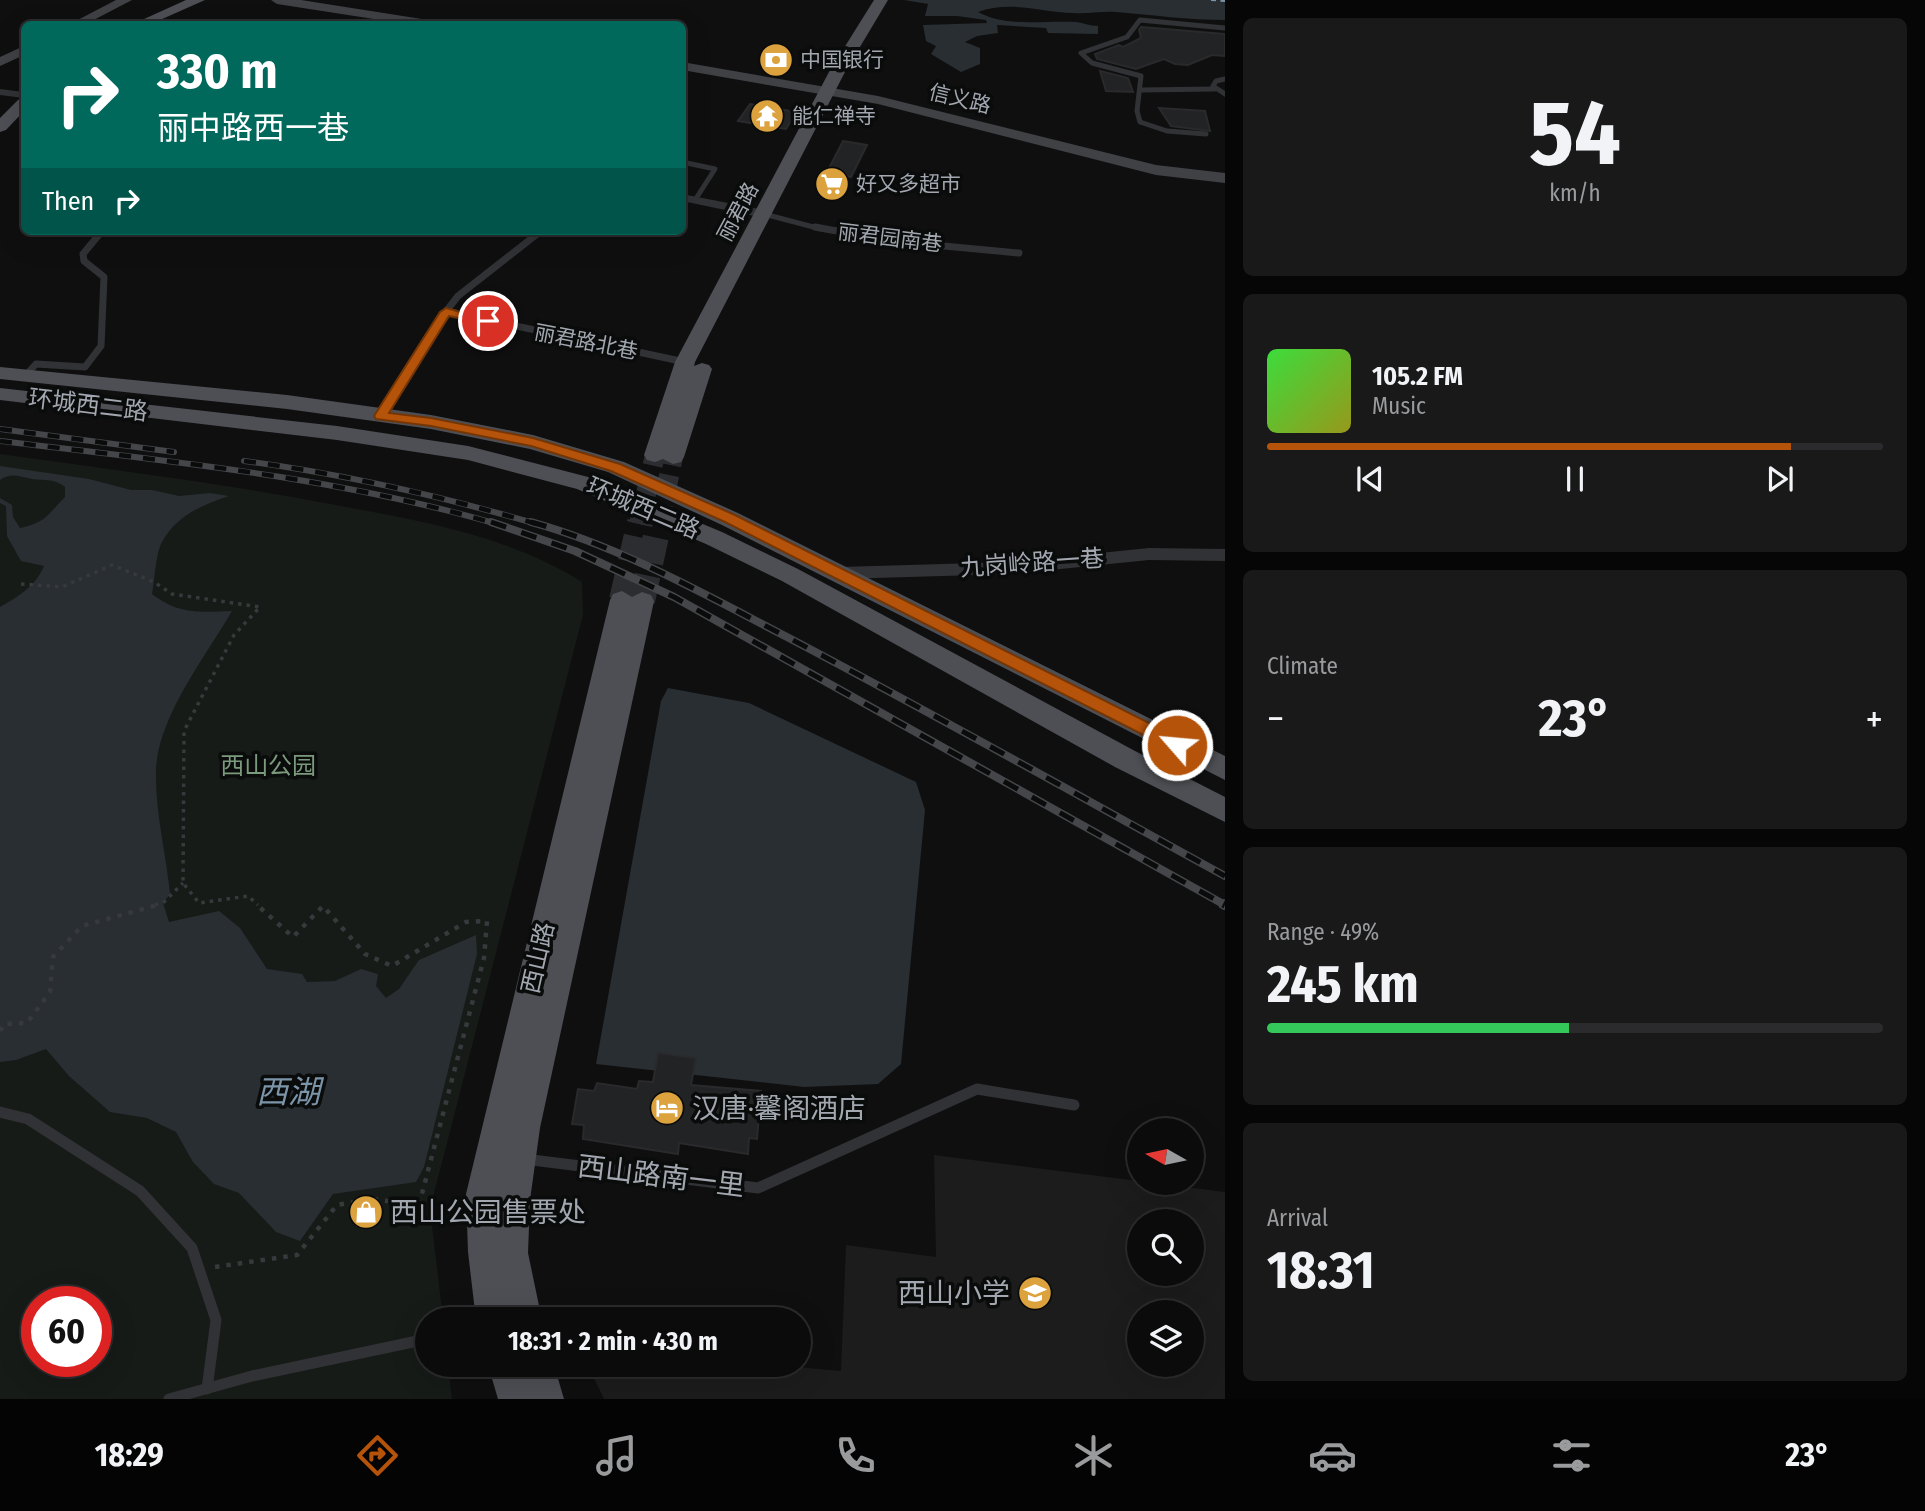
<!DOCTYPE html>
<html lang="en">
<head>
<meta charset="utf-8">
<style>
  :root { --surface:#0b0b0c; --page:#19191a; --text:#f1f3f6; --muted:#9a9b9d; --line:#2b2b2d; --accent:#b45309 }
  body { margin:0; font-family:"Fira Sans Condensed","Noto Sans SC",sans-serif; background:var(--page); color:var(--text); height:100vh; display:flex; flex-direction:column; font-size:26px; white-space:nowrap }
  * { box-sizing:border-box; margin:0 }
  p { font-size:23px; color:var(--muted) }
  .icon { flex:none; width:38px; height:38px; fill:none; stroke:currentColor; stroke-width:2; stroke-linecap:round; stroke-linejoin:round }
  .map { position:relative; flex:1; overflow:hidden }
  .side { display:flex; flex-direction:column; gap:18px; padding:18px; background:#060607; width:700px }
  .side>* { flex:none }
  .guide { position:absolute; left:21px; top:21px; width:665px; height:214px; border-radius:10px; box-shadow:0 7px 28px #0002,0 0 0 2px var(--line); background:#00695c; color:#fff; overflow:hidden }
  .needle { width:46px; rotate:279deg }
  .controls { position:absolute; left:1127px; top:1118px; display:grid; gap:14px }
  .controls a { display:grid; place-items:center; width:77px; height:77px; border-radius:50%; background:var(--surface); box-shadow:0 7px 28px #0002,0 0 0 2px var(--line); font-size:35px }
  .speed { position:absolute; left:21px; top:1286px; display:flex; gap:14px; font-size:35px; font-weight:700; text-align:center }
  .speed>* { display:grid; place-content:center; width:91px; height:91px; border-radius:50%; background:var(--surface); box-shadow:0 7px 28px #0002,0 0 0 2px var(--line); line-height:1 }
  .speed .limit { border:10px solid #d22; background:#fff; color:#111 }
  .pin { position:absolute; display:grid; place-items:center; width:60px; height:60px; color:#fff; margin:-30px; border:4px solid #fff; border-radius:50%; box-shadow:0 2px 7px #0007 }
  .me { position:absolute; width:77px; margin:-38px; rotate:297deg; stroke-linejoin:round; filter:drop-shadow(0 0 5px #0008) }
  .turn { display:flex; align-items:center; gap:24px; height:147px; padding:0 21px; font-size:32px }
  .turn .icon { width:91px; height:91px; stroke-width:2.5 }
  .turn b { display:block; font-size:49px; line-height:60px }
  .then { display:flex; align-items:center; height:66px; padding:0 21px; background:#0003; gap:14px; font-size:26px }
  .big { font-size:52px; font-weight:700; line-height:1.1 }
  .side .widget { flex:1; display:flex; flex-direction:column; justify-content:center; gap:10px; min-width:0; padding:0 24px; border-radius:10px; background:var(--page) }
  .side .dial { align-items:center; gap:0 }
  .dial b { font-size:91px; line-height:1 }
  .song { display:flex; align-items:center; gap:21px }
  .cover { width:84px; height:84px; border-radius:10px; background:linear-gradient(135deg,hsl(120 70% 55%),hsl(60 70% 35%)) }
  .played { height:7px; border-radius:4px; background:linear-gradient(90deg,var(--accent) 85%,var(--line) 85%) }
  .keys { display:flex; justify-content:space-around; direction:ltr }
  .heat { display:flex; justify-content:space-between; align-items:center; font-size:38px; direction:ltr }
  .charge { height:10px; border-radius:5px; background:linear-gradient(90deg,#34c759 49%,var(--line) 0) }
  .trip { position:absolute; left:415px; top:1307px; width:396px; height:70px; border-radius:35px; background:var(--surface); box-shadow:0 7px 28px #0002,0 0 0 2px var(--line); font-weight:700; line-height:70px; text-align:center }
  .menu { display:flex; height:112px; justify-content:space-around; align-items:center; background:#040405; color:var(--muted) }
  .menu .icon { width:49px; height:49px }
  .menu .selected { color:var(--accent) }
  .menu b { font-size:32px; color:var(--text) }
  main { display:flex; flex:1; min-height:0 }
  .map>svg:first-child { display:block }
  .built { fill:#1c1c1d; fill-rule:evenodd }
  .green { fill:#161b17; fill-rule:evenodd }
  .water { fill:#282e32 }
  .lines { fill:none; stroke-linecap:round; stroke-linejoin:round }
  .ferry { stroke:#7c94a8; stroke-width:2; stroke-dasharray:5 4.5; stroke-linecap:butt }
  .building { fill:#222324; stroke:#2a2a2c; stroke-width:2 }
  .primary-tunnel-far1 { stroke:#2c2d30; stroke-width:20; stroke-dasharray:20 10; stroke-linecap:butt }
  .primary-tunnel { stroke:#2c2d30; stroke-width:26; stroke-dasharray:26 13; stroke-linecap:butt }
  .path-far1 { stroke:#37393c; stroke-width:3.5; stroke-dasharray:3.5 5; stroke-linecap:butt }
  .path { stroke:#37393c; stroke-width:4.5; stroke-dasharray:4.5 7; stroke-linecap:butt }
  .lane-far2 { stroke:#313235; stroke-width:5 }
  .lane-far1 { stroke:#313235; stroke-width:7 }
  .lane { stroke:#313235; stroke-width:11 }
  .street { fill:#313235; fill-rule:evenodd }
  .secondary { fill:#3f4145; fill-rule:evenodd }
  .primary { fill:#4d4f54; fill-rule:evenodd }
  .rail-far2-casing { stroke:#44464a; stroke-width:6 }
  .rail-far1-casing { stroke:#44464a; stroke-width:8 }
  .rail-casing { stroke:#44464a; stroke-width:10 }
  .rail-far2 { stroke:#0a0b0b; stroke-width:4.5; stroke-dasharray:12; stroke-linecap:butt }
  .rail-far1 { stroke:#0a0b0b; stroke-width:5; stroke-dasharray:16; stroke-linecap:butt }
  .rail { stroke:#0a0b0b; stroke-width:7; stroke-dasharray:20; stroke-linecap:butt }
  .route { fill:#b45309; stroke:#753606; stroke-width:2 }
  .labels { text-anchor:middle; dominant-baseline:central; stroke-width:7; stroke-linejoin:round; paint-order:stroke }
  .far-poi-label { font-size:21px; fill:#a2a7b0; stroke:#0a0b0b; text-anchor:start }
  .far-street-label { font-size:21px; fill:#a2a7b0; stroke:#0a0b0b }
  .street-label { font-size:24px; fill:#a2a7b0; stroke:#0a0b0b }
  .park-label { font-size:24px; fill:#7b997c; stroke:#0a0b0b }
  .near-poi-label { font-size:28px; fill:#a2a7b0; stroke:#0a0b0b; text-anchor:start }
  .near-street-label { font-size:28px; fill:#a2a7b0; stroke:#0a0b0b }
  .near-water-label { font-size:32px; font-style:italic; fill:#7c94a8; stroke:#0a0b0b }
</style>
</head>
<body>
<main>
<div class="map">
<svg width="1225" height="1399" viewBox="0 0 1225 1399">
  <rect width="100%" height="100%" fill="#0f0f10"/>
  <path class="built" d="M934,1155L1225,1192V1399H604L592,1374L603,1365H776L841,1371L846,1245L936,1257ZM1139,1222H1192V1274H1139ZM1139,1312H1192V1365H1139Z"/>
  <path class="green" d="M0,454C114,470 228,484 341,506C423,521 511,537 582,582L583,615L430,1209L443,1319L427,1320V1365H448L452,1399H0ZM37,1302H96V1362H37Z"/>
  <g class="water">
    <path d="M904,0H1225V20C1188,20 1153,15 1116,12C1102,11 1087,14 1073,13C1041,12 1009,0 978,12C1007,28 1044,20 1076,22C1084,23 1090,26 1098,26V34L1048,33L1046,28L997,25L998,33L977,36L965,42L980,48V64L961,72L931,54L936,46L926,41L923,25L987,23L986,20L957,16H925L928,4Z"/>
    <path d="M0,466L89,479L131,490H152L179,496L210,493L229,496C202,505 175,516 161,544C155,558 155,579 152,594C179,615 200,612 232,611C206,656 157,718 156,771C155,812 166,853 170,894L163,903L169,922L219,911L240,928L267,969L302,974L307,982L335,981L361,969L378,974L376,986L386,998L399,989L419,960L476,935L477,954L424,1167L416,1182L333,1194L300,1241L276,1232L239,1193L214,1184L193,1162L176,1132L147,1118L110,1112L69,1076L46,1049L16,1060L0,1062V607C19,596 35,587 44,566L21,561L7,536L6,506L0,503V498L12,505L13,517L20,528C47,522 47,515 65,497V487C54,478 45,481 32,479C19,477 12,472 0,480Z"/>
    <polygon points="668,688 749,703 916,782 925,810 901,1064 878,1084 804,1087 596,1064 661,701"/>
  </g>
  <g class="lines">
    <polyline class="ferry" points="1211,0 1225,1"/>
  </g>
  <g class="building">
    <polygon points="1141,27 1225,34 1225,56 1212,55 1188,65 1175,64 1164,59 1136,69 1097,59 1095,54 1119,45 1123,47 1141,38 1139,30"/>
    <polygon points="1100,71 1128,78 1133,92 1106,91"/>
    <polygon points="750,104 796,112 786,129 738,121"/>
    <polygon points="1159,108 1205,111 1210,131 1171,126"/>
    <polygon points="843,141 867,145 851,177 827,172"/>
    <polygon points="658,1053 696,1058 691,1085 761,1091 757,1139 749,1138 748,1154 679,1143 678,1154 583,1139 584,1125 572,1124 578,1089 594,1091 597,1083 637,1089 639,1081 653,1082"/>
  </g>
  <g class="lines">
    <g class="primary-tunnel-far1">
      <polyline points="639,524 655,455"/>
      <polyline points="659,524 673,457"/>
    </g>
    <g class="primary-tunnel">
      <polyline points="622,600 640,522"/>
      <polyline points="642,601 659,522"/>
    </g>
    <g class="path-far1">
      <polyline points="21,584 62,587 112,565 154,582 172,594 260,607 234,635 184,731 183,883 199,903 248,896 258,905"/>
      <polyline points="155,905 163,903 183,883"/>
    </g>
    <g class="path">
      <polyline points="0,1031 4,1024 27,1023 50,992 53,957 82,926 161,904"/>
      <polyline points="215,1267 297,1255 337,1205 372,1199 419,1205 484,958 487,921 466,922 392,966 365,954 323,906 293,937 256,904"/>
    </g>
    <g class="lane-far2">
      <polyline points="1225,79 1216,81 1213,86 1225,94"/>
      <polyline points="1141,90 1215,89"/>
      <polyline points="1206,134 1167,131 1140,122 1137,111 1141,76 1092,63 1081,53 1127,37 1140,20 1225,28"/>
      <polyline points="682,162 715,169 695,200"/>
      <polyline points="764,214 821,229"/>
    </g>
    <g class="lane-far1">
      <polyline points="815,227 891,241 1019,253"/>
      <polyline points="446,311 685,362"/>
      <polyline points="25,376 36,364 85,367 101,346 104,277 84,261 83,254 102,231"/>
      <polyline points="381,416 437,323 458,296 541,231"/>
    </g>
    <g class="lane">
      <polyline points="0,1112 28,1119 140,1191 192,1248 216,1320 207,1389"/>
      <polyline points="524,1159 758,1188 977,1089 1074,1105"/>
      <polyline points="169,1399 252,1376 427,1339"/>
    </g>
    <g class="street">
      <polygon points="0,89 24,92 24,98 0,95"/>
      <polygon points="682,194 764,210 770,214 764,218 682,201"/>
      <polygon points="1149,548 1225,549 1225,561 1149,560 1011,574 840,579 832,573 840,567 1011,562"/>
    </g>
    <g class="secondary">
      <polygon points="116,0 132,0 86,24 70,24"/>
      <polygon points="271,0 301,0 428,20 435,24 406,24 277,4"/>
      <polygon points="24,46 24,55 0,66 0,57"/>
      <polygon points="682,62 878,96 1156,165 1225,173 1225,183 1156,175 878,104 682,70"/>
    </g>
    <g class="primary">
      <polygon points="186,0 205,0 151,24 133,24"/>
      <polygon points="874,0 888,0 845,72 695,362 694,366 702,363 709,365 712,369 684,457 681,462 673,464 663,459 655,462 647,460 644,455 675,362 829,72"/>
      <polygon points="24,98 24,111 6,130 0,132 0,118 18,100"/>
      <polygon points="0,367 287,395 431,415 533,435 624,462 738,513 1225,756 1225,780 722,525 608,472 530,449 431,429 287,409 0,379"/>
      <polygon points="0,388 337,426 468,446 592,478 722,532 798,569 1135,751 1225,797 1225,822 1115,767 782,581 706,544 577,489 468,460 337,440 0,400"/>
      <polygon points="622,591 632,597 642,592 651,595 654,601 540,1128 530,1200 528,1253 542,1320 476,1320 468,1252 466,1194 610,600 613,594"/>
      <polygon points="488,1365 554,1365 564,1399 498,1399"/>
    </g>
    <g class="rail-far2-casing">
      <g id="rail-far2">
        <polyline points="0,429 174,452"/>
        <path d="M0,441C167,461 335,477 497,524"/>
        <path d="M244,461C344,474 440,496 537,524"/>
      </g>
    </g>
    <g class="rail-far1-casing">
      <g id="rail-far1">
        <polyline points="491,522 575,551 674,597 1225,905"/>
        <path d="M531,522C621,547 704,594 787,637C934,714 1079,796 1225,876"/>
      </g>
    </g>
    <g class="rail-casing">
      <polyline id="rail" points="1223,904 1225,905"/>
    </g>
    <use href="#rail-far2" class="rail-far2"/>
    <use href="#rail-far1" class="rail-far1"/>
    <use href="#rail" class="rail"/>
  </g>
  <polygon class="route" points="446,308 494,321 488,325 449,316 389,413 431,418 533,438 620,464 735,515 1183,740 1185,745 1183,749 1171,749 725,522 611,471 531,446 431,426 376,419 374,416 440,312"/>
  <defs>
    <g id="bank-disc" transform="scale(1.75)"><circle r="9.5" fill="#dba23d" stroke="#0a0b0b"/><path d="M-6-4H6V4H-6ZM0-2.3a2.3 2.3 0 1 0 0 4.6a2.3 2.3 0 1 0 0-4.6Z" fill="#fff"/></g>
    <g id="temple-disc" transform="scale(1.75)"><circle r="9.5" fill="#dba23d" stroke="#0a0b0b"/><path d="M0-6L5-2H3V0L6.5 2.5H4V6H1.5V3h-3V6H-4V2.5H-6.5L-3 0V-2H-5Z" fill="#fff"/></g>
    <g id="supermarket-disc" transform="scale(1.75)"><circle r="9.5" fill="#dba23d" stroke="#0a0b0b"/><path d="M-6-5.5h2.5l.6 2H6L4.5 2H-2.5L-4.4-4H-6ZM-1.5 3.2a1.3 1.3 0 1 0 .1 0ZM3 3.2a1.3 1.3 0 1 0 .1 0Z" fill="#fff"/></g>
    <g id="hotel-disc" transform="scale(1.75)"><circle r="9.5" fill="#dba23d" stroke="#0a0b0b"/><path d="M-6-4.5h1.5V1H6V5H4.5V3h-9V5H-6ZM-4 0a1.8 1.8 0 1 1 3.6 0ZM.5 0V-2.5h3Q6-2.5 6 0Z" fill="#fff"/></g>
    <g id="shop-disc" transform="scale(1.75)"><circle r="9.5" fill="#dba23d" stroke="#0a0b0b"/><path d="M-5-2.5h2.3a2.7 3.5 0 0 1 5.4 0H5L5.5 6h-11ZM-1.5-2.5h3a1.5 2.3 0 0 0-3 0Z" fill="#fff"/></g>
    <g id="school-disc" transform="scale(1.75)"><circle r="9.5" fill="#dba23d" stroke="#0a0b0b"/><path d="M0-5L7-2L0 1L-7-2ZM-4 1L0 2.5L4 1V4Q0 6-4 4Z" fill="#fff"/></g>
  </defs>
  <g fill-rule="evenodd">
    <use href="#bank-disc" x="776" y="60"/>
    <use href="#temple-disc" x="767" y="116"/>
    <use href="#supermarket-disc" x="832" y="184"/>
    <use href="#hotel-disc" x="667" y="1108"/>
    <use href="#shop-disc" x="366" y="1212"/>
    <use href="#school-disc" x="1035" y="1293"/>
  </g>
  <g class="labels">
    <g class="far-poi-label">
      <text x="800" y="60">中国银行</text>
      <text x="792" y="116">能仁禅寺</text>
      <text x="856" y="184">好又多超市</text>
    </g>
    <g class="far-street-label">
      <text transform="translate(960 99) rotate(14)">信义路</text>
      <text transform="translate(738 212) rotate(-62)">丽君路</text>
      <text transform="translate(890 238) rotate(7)">丽君园南巷</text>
      <text transform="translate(586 342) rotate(11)">丽君路北巷</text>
    </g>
    <g class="street-label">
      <text transform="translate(88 405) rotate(7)">环城西二路</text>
      <text transform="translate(643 508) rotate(23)">环城西二路</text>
      <text transform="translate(1032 563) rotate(-4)">九岗岭路一巷</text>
      <text transform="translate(538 958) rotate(-77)">西山路</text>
    </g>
    <g class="park-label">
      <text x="268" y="766">西山公园</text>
    </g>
    <g class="near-poi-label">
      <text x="692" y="1108">汉唐·馨阁酒店</text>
      <text x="390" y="1212">西山公园售票处</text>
      <text x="1010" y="1293" text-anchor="end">西山小学</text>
    </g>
    <g class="near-street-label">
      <text transform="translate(661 1176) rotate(7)">西山路南一里</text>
    </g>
    <g class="near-water-label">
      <text x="288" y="1092">西湖</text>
    </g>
  </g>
</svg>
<div class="controls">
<a><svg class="needle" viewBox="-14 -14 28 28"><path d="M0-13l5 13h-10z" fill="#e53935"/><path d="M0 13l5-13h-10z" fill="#9a9b9d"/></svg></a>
<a><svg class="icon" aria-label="search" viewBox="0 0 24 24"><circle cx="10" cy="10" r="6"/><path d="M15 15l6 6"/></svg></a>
<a><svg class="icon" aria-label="layers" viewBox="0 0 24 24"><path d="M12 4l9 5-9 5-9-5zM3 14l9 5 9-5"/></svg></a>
</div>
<div class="speed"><div class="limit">60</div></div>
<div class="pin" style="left:488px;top:321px;background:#d93025"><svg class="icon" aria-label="arrive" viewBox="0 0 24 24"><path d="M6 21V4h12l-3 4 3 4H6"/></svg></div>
<svg class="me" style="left:1177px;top:745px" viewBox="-20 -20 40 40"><circle r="17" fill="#b45309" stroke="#fff" stroke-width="3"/><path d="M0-11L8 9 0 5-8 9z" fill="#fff"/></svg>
<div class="trip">18:31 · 2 min · 430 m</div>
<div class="guide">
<div class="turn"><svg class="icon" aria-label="right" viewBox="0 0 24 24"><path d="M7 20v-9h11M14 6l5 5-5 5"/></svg><div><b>330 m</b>丽中路西一巷</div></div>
<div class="then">Then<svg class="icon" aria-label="right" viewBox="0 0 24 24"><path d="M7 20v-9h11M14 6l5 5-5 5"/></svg></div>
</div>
</div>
<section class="side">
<div class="widget dial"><b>54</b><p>km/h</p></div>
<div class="widget">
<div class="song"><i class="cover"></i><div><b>105.2 FM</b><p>Music</p></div></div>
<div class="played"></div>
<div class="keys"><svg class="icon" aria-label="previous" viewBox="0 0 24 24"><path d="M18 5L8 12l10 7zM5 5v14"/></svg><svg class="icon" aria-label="pause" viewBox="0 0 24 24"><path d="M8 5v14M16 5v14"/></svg><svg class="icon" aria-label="next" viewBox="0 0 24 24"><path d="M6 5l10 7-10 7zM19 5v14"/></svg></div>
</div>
<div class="widget"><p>Climate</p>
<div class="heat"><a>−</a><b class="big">23°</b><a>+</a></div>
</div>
<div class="widget"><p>Range · 49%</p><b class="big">245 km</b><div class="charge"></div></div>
<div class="widget"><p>Arrival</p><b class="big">18:31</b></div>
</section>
</main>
<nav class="menu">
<b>18:29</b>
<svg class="icon selected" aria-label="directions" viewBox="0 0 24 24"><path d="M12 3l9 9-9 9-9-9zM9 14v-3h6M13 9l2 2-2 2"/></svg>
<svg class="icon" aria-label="music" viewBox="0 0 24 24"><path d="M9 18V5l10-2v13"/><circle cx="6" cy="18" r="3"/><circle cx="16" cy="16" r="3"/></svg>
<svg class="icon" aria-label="phone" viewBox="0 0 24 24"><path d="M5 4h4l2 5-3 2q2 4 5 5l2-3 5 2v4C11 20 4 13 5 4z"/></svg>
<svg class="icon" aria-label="climate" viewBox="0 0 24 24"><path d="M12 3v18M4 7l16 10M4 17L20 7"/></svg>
<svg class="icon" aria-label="car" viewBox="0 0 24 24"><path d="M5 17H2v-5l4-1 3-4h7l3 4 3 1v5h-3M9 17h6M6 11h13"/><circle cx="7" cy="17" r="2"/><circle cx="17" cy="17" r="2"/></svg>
<svg class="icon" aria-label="filters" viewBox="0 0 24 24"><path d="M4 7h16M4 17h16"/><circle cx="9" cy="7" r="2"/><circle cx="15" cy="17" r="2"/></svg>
<b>23°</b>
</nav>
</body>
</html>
